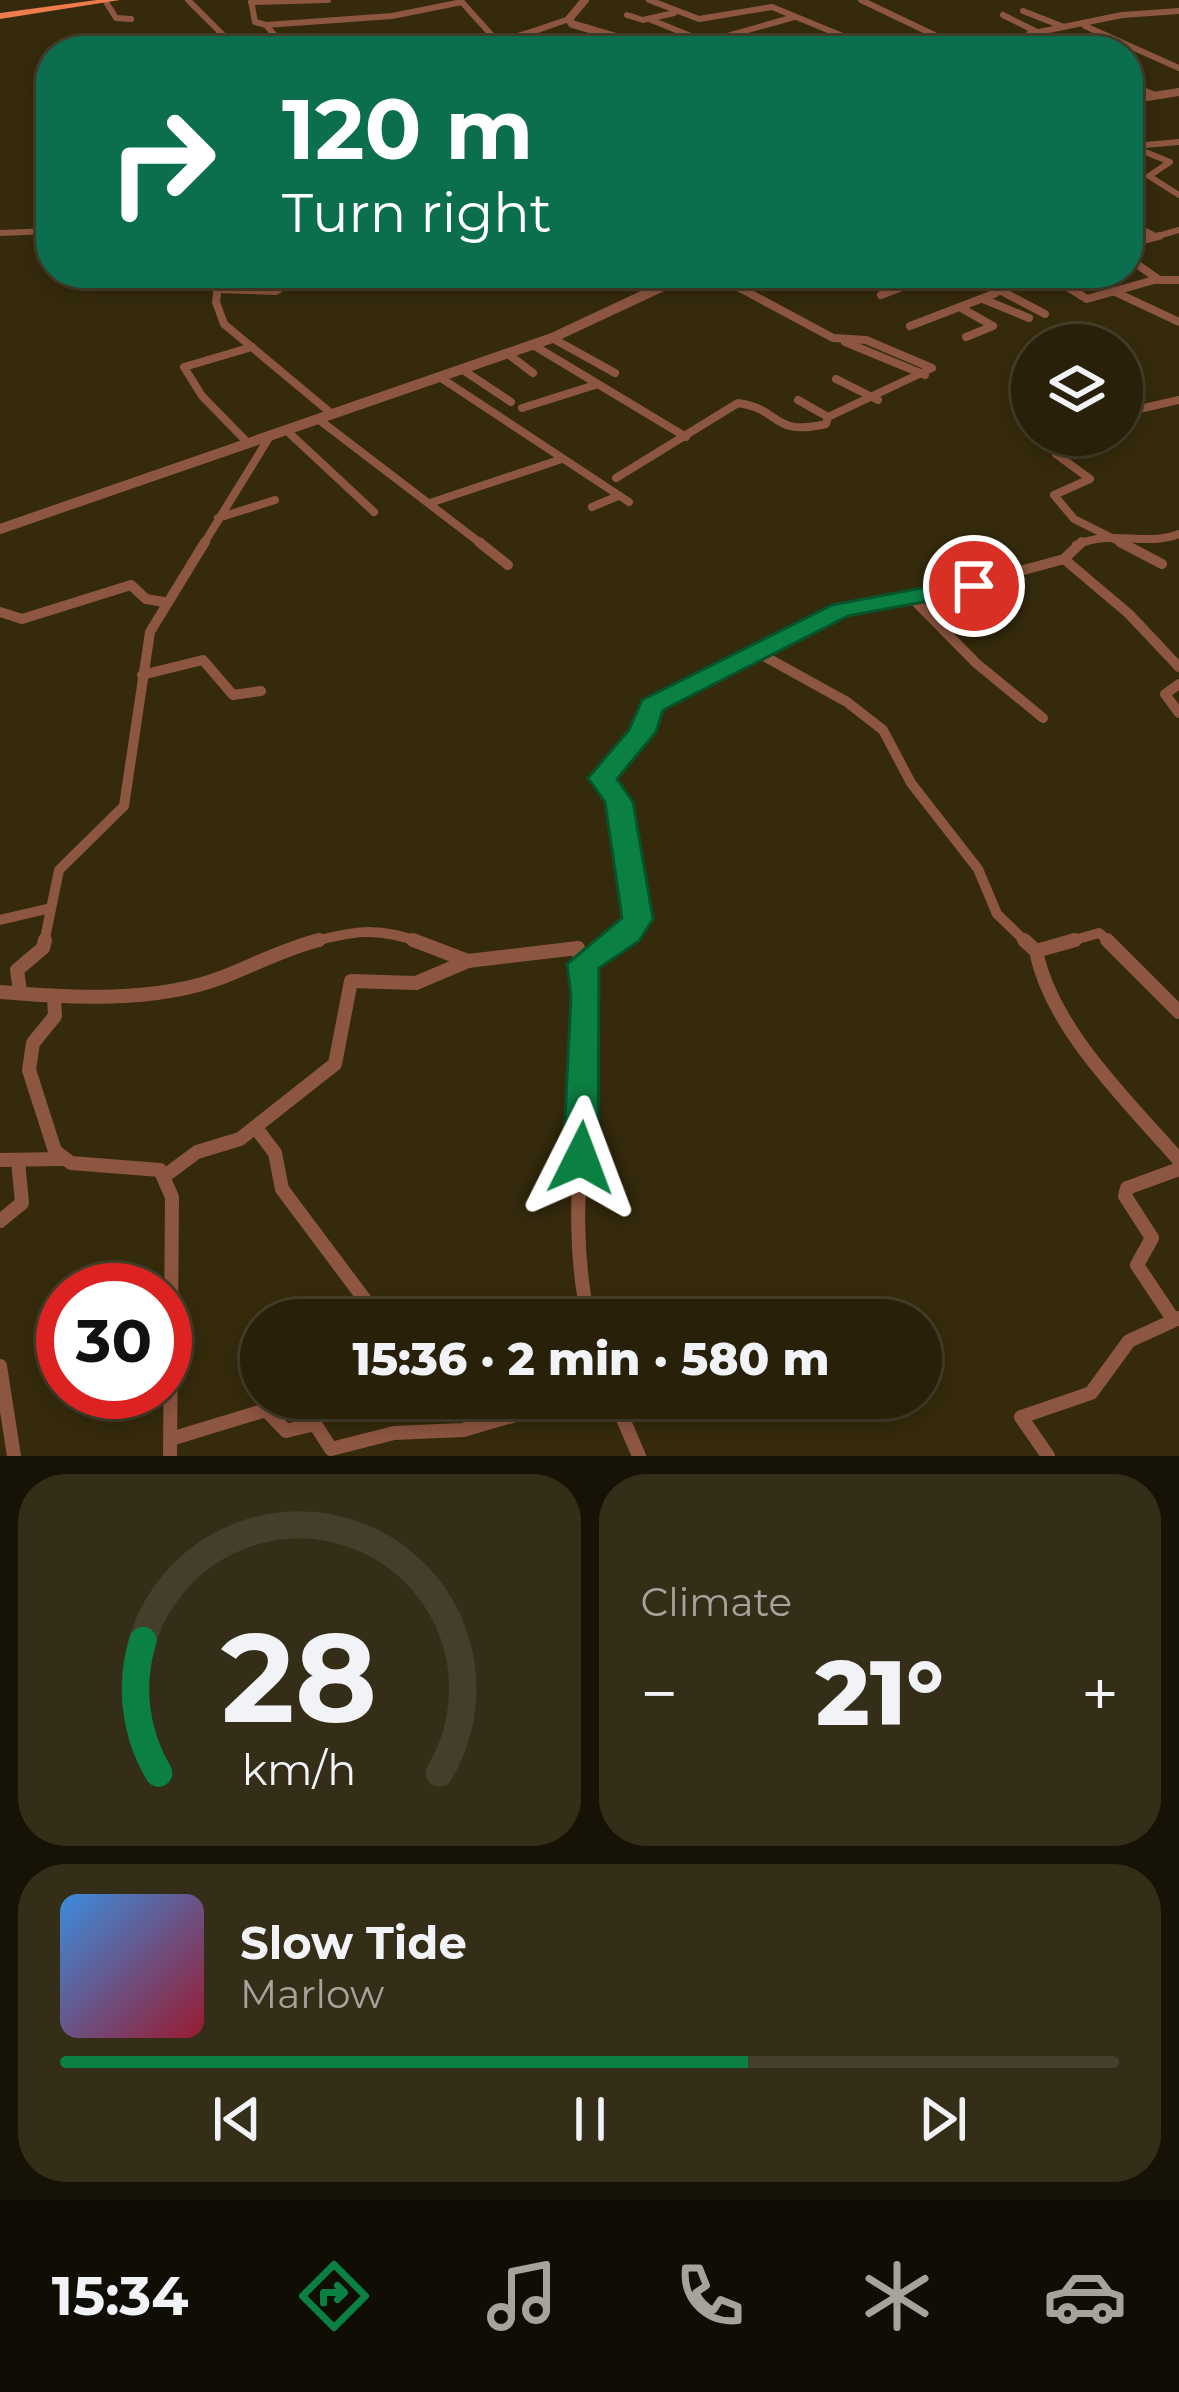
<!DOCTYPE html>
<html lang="en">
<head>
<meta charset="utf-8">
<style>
  :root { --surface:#282009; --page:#342d17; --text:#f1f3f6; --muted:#a5a39c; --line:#443e2a; --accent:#0b8043 }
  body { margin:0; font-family:Montserrat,sans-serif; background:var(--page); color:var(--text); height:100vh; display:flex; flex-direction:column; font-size:45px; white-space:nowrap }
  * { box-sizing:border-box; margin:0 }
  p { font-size:39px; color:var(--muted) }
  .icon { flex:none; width:66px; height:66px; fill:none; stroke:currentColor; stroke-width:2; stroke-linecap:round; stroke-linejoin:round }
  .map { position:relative; height:1456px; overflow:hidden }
  .drawer { display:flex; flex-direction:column; gap:18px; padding:18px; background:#161205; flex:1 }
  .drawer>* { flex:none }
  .hud { position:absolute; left:36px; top:36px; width:1107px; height:252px; border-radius:48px; box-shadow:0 6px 18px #0003,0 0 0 3px var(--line); background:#0b6e4f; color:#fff; overflow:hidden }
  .controls { position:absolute; left:1011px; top:324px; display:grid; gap:24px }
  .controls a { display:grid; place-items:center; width:132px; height:132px; border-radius:50%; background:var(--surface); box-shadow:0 6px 18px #0003,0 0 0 3px var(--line); font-size:60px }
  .speed { position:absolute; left:36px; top:1263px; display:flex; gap:24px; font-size:60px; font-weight:700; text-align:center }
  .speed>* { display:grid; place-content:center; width:156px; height:156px; border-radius:50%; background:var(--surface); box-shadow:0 6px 18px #0003,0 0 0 3px var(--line); line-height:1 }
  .speed .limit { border:18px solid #d22; background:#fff; color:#111 }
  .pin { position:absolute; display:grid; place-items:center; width:102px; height:102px; color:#fff; margin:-51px; border:6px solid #fff; border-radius:50%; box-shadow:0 3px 12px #0007 }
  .me { position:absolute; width:132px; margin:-66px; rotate:3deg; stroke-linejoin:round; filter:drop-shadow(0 0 9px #0008) }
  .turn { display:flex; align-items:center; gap:42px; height:252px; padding:0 48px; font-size:54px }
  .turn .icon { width:156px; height:156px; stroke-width:2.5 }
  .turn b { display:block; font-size:84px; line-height:102px }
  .big { font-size:90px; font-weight:800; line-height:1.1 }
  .drawer .tile { flex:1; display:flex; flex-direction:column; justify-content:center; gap:18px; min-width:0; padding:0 42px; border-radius:48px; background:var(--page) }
  .drawer .dial { align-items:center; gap:0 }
  .dial svg { height:312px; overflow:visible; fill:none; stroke:var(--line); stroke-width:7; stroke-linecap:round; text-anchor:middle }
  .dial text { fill:var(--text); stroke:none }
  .song { display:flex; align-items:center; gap:36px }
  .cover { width:144px; height:144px; border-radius:18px; background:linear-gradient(135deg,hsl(210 70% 55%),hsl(350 70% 35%)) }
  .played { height:12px; border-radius:6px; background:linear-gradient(90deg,var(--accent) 65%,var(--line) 65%) }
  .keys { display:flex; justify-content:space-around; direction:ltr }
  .heat { display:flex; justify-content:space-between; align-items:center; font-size:66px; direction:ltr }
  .drawer .tiles { flex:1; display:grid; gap:18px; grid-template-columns:1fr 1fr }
  .tile:last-child { grid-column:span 2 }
  .trip { position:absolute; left:240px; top:1299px; width:702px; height:120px; border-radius:60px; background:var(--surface); box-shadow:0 6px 18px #0003,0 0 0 3px var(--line); font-weight:800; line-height:120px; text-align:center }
  .tab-bar { display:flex; height:192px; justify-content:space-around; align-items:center; background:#100d04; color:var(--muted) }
  .tab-bar .icon { width:84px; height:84px }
  .tab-bar .current { color:var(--accent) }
  .tab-bar b { font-size:54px; color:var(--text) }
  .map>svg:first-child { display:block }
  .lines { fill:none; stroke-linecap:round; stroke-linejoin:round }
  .minor-far3 { stroke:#8d5640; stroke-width:6 }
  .minor-far2 { stroke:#8d5640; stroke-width:8 }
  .minor-far1 { stroke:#8d5640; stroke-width:10 }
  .minor { stroke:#8d5640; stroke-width:14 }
  .tertiary-far1 { stroke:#8d5640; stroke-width:8 }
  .tertiary { stroke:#8d5640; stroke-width:10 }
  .primary { fill:#ee7c4d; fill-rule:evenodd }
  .route { fill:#0b8043; stroke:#07532c; stroke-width:3 }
</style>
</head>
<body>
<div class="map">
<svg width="1179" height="1456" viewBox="0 0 1179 1456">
  <rect width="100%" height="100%" fill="#352a0c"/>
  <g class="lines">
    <g class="minor-far3">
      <polyline points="188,0 226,38 281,41"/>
      <polyline points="251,0 255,22 266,25 288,51"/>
      <polyline points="460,0 496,40"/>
      <polyline points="649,0 699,19 772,7 879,51"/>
      <polyline points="861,0 968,51"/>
      <polyline points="106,2 116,18 131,19"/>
      <polyline points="251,2 328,0"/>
      <polyline points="1023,11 1064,27"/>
      <polyline points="627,15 643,20 674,13"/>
      <polyline points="1003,15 1037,32"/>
      <polyline points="649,19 703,41"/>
      <polyline points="266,25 392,16 462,2"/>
      <polyline points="1085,26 1179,68"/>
      <polyline points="960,48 1034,37"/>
      <path d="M378,51C418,41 453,45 494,41C519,38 545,27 569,19"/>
      <polyline points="674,51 794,17"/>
      <polyline points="913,51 946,46"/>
      <polyline points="1070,51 1029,34 1122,15 1179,11"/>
      <polyline points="1128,84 1158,96"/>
      <polyline points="1128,145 1170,162 1149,176 1179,195"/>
      <polyline points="1134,146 1179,142"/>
      <polyline points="1128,222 1155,236"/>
      <polyline points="0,233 51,231"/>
      <polyline points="1148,239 1179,230"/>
    </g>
    <g class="minor-far2">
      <polyline points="1128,244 1159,236"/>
      <polyline points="1128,258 1158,279"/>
      <polyline points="220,273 216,302 224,324 332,414"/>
      <polyline points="911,273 926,279 956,273"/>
      <polyline points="967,273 1045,314"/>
      <polyline points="1045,273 1087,299 1154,280 1179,280"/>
      <polyline points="216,289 276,291 302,273"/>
      <polyline points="1113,291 1179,322"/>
      <polyline points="881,295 923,279"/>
      <polyline points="983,299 1029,318"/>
      <polyline points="963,309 993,326 966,337"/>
      <polyline points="910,326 996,293"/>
      <polyline points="552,338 615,373"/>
      <polyline points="845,342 925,375"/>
      <polyline points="533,345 686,437"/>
      <polyline points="508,354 533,373"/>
      <polyline points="463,370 511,402"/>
      <polyline points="441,378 629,502"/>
      <polyline points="836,379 878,400"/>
      <polyline points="798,400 828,417"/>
      <polyline points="522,408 595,385"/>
      <polyline points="1122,413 1179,400"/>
      <polyline points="318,419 483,545"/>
      <polyline points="286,430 374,512"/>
      <polyline points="1081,435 1056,454 1090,479 1054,495 1074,519 1126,545"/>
      <polyline points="248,443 202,396 184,367 252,347"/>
      <path d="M616,478L738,403C782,409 771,437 826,424L828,417L932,368L866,340L833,338L712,273"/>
      <polyline points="430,503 559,460"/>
      <polyline points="592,507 618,496"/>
      <polyline points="218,518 275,500"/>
      <polyline points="203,545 270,436"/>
      <path d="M1076,545C1111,529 1147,547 1179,534"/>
    </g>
    <g class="minor-far1">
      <polyline points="479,542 508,565"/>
      <polyline points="1120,542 1162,564"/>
      <polyline points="1064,559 1129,614 1179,667"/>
      <polyline points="914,600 976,663 1043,718"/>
      <polyline points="0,612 22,619 131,585 146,599 164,602"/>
      <polyline points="760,654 847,702 883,730 911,783 978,869 997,914 1027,943"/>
      <polyline points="142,675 203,660 233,695 261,691"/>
      <polyline points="1179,684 1165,694 1179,713"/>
      <polyline points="0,920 51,908"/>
      <polyline points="44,943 59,870 124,806 150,632 205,542"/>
      <path d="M308,943C352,931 378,926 421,943"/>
      <polyline points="615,943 638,919 619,802 602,778 642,732 652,706 841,610 914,600 1064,559 1082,542"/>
      <polyline points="1064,943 1099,933 1111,943"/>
    </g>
    <g class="minor">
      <path d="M413,940L468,961L578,948C601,1071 560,1199 589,1320"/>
      <polyline points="1024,940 1036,951 1075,940"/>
      <polyline points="1107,940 1179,1012"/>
      <path d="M1036,951C1052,1030 1128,1101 1179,1160"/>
      <polyline points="583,964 620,940"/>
      <polyline points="20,991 17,970 43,948 45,940"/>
      <path d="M0,992C70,998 156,1003 223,977C256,964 284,949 319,940"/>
      <polyline points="54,997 55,1016 33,1043 29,1070 55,1151 71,1163 160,1170 172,1197 170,1456"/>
      <polyline points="256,1128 275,1153 282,1189 380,1320"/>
      <polyline points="0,1160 62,1159"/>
      <polyline points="166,1175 197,1152 240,1139 335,1064 351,981 416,983 468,961"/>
      <polyline points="0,1221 22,1203 18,1161"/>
      <polyline points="1173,1319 1137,1265 1152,1238 1125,1196 1127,1188 1179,1169"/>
      <polyline points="0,1366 14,1456"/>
      <polyline points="614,1398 639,1456"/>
      <polyline points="174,1438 266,1410 286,1431 315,1424 331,1449 394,1433 463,1430 575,1398"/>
      <polyline points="1048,1456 1021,1417 1091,1393 1129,1341 1179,1318"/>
    </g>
    <g class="tertiary-far1">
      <polyline points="585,0 569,19 572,24 664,51"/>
      <polyline points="1128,100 1179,92"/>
    </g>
    <polyline class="tertiary" points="0,529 552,338 691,273"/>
    <polygon class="primary" points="97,0 120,0 0,19 0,13"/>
  </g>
  <polygon class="route" points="974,578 987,586 983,591 848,616 663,710 656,732 617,779 633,802 653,919 639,941 599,968 598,1158 593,1167 568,1167 563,1158 571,996 567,964 622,918 605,802 588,778 629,730 642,700 832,605"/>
</svg>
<div class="controls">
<a><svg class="icon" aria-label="layers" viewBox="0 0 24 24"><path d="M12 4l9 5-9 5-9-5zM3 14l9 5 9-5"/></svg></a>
</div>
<div class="speed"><div class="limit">30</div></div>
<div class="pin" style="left:974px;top:586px;background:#d93025"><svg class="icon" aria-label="arrive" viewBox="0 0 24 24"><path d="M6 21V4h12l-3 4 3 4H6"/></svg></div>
<svg class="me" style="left:581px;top:1158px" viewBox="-20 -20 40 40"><path d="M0-17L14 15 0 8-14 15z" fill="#0b8043" stroke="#fff" stroke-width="4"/></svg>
<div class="trip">15:36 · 2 min · 580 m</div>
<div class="hud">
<div class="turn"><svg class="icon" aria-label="right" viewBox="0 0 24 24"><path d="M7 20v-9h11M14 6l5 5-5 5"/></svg><div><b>120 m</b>Turn right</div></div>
</div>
</div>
<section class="drawer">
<div class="tiles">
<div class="tile dial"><svg viewBox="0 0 100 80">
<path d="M14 69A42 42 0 1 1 86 69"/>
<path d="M14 69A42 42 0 0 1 10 35" stroke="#0b8043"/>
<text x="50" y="56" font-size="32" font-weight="700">28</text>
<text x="50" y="72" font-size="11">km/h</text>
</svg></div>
<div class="tile"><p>Climate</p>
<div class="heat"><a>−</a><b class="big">21°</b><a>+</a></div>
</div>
<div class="tile">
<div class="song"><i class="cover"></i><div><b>Slow Tide</b><p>Marlow</p></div></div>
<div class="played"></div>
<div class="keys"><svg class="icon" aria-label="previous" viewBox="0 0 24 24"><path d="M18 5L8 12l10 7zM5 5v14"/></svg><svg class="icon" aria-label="pause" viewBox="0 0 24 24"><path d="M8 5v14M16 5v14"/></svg><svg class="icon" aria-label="next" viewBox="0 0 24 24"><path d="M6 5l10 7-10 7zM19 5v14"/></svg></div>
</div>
</div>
</section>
<nav class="tab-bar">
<b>15:34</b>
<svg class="icon current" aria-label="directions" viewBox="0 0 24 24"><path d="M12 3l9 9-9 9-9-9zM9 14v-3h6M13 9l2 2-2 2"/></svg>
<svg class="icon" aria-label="music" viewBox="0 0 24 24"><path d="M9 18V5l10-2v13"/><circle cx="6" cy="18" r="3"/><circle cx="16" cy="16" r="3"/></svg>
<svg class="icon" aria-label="phone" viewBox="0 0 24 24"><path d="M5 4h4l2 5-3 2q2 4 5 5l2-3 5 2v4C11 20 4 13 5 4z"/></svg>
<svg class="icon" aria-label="climate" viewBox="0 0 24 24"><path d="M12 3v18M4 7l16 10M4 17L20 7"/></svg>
<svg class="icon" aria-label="car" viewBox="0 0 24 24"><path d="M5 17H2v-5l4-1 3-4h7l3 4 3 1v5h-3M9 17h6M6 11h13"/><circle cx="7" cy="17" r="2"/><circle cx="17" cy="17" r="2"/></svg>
</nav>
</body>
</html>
